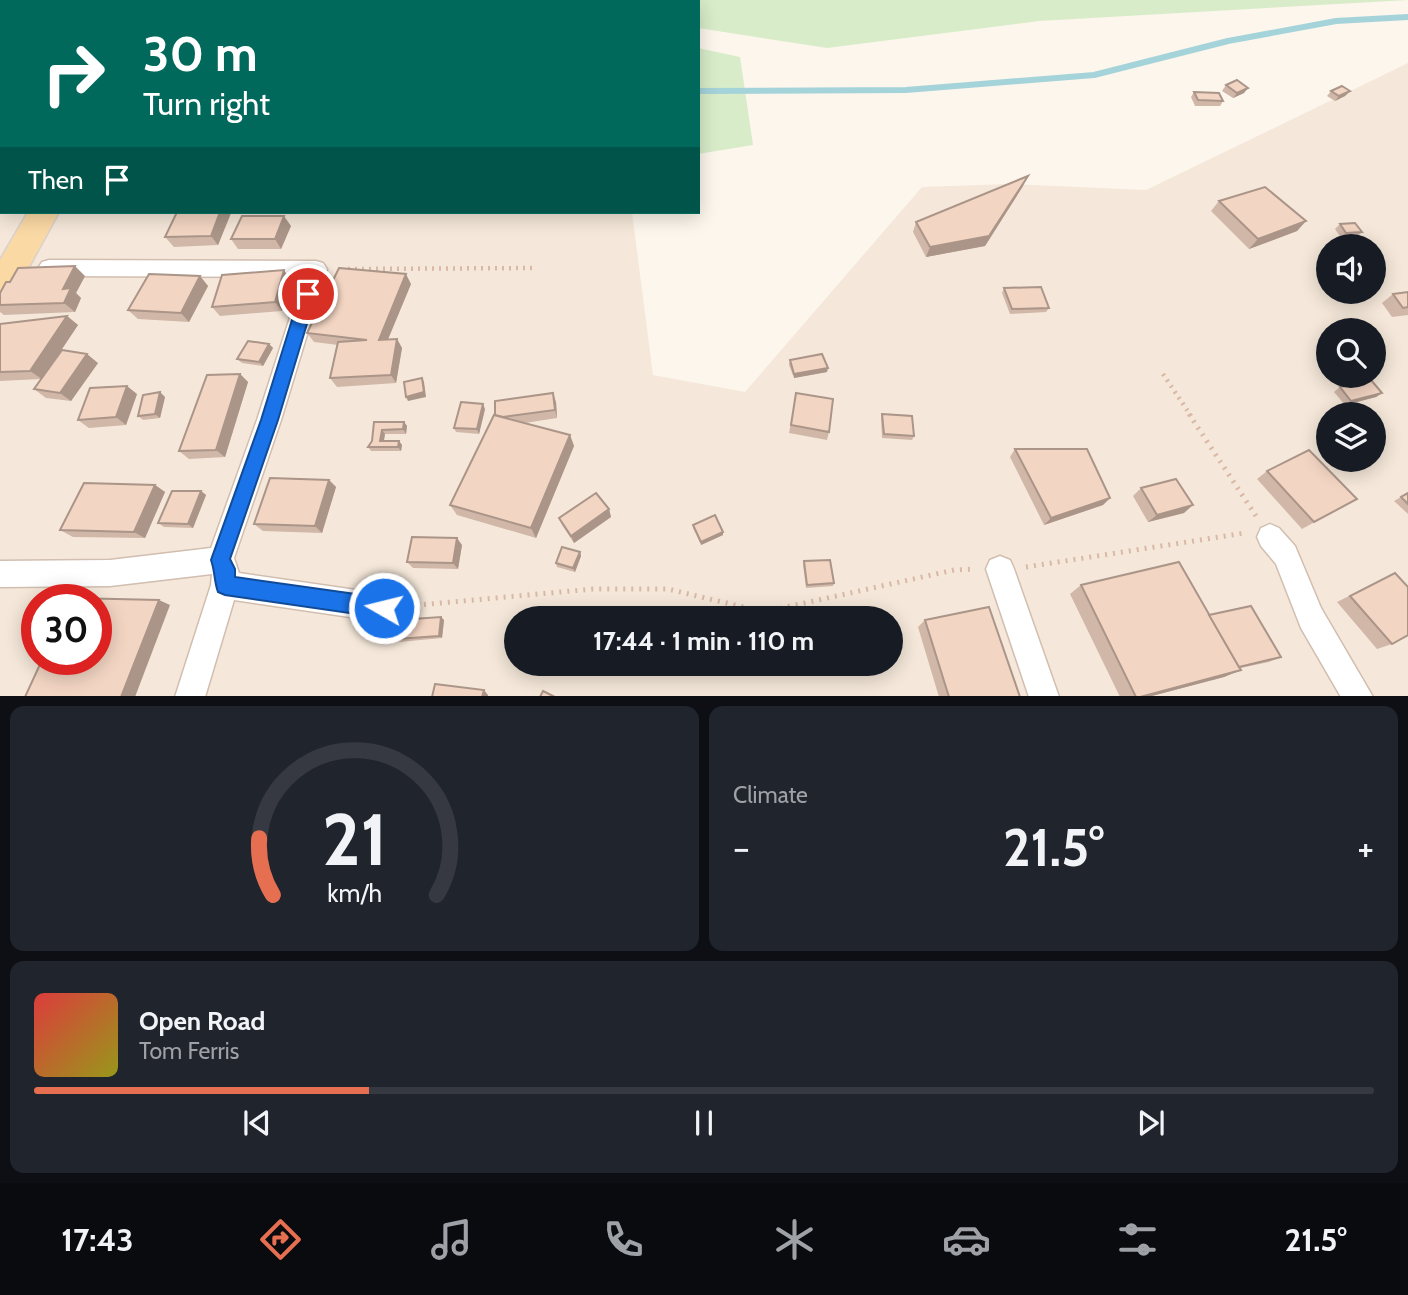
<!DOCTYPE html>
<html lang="en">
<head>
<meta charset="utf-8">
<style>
  :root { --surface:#171b24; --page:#20242c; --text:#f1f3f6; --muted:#9ea1a6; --line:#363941; --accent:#e76f51 }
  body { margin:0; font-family:Cabin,sans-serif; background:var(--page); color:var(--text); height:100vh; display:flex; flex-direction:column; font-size:26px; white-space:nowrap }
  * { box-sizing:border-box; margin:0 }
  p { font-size:23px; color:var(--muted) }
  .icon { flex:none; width:38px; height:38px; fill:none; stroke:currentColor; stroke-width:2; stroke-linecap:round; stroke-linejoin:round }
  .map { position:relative; height:696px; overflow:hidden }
  .side { display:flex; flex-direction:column; gap:10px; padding:10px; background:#0d0f14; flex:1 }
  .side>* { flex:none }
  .hud { position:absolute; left:0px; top:0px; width:700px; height:214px; box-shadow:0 4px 18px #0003; background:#00695c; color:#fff; overflow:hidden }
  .controls { position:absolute; left:1316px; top:234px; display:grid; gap:14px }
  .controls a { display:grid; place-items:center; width:70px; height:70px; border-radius:50%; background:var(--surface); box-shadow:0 4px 18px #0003; font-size:35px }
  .speed { position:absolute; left:21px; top:584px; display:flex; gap:14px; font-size:35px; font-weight:700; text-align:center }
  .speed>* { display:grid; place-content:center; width:91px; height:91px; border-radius:50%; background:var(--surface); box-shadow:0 4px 18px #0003; line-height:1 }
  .speed .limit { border:10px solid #d22; background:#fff; color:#111 }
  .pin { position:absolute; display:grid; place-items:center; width:60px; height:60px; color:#fff; margin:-30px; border:4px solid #fff; border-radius:50%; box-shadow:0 2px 7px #0007 }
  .me { position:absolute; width:77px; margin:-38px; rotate:278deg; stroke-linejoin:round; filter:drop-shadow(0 0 5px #0008) }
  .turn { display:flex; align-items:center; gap:24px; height:147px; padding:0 28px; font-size:32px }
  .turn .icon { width:91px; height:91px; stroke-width:2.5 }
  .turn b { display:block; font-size:49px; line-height:60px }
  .then { display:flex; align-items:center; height:66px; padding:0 28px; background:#0003; gap:14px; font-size:26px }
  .big { font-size:52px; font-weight:800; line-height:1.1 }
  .side .card { flex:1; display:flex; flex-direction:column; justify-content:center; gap:10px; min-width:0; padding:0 24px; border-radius:14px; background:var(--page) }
  .side .dial { align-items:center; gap:0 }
  .dial svg { height:182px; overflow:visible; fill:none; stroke:var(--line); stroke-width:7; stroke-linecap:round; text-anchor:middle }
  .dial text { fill:var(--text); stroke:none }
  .song { display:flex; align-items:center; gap:21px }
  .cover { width:84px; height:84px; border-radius:10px; background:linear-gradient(135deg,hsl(0 70% 55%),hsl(60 70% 35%)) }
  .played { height:7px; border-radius:4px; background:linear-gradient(90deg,var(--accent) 25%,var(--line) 25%) }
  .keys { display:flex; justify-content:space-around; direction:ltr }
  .heat { display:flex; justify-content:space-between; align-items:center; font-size:38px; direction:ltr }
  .side .tiles { flex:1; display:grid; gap:10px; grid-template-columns:1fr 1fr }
  .card:last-child { grid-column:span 2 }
  .trip { position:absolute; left:504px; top:606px; width:399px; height:70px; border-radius:35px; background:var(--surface); box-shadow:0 4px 18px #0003; font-weight:800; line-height:70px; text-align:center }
  .tabs { display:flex; height:112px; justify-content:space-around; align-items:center; background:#090b0e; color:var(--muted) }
  .tabs .icon { width:49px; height:49px }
  .tabs .selected { color:var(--accent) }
  .tabs b { font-size:32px; color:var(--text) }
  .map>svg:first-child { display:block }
  .residential { fill:#f5e8da; fill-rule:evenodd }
  .green { fill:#d8ecc9 }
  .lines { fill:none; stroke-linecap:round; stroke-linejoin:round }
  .stream { stroke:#a5d3da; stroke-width:6 }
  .minor-casing { stroke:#d1beb0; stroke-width:3 }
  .primary-casing { stroke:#dad1cd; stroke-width:3 }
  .path-far1 { stroke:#d9b8a5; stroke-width:4.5; stroke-dasharray:2 5; stroke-linecap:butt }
  .path { stroke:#d9b8a5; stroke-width:5; stroke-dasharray:2 6; stroke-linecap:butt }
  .minor { fill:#fff; fill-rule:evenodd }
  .primary { fill:#fbd9a5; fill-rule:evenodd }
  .wall { fill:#d1b7a8 }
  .shaded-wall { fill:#aa9588 }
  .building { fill:#f3d5c3; stroke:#aa9588; stroke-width:2 }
  .route { fill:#1a73e8; stroke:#114b97; stroke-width:2 }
</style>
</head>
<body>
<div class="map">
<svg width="1408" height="697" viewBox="0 0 1408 697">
  <rect width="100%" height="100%" fill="#fdf6ec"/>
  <path class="residential" d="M0,0L354,2H2V212H632L653,375L745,392L922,187L1008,184L1146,190L1408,63V696H0ZM1328,247H1374V292H1328ZM1328,331H1374V376H1328ZM1328,415H1374V460H1328ZM37,600H96V660H37ZM516,618H891V663H516Z"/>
  <g class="green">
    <polygon points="428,0 1408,0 1039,21 827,48 698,28 698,2"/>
    <polygon points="698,48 740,57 753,145 698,154"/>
  </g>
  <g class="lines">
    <polyline class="stream" points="698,91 906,90 1094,75 1228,41 1336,21 1408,17"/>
    <g class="minor-casing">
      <g id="minor">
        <polygon points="14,0 31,0 13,2"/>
        <polygon points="2,12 2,22 0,23 0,13"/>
        <polygon points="49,260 316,261 323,263 327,269 281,420 234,558 239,573 384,594 394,598 398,608 394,618 384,622 234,600 205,697 175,697 211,585 212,574 110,586 0,587 0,561 110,560 211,548 257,420 303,277 49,276 42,274 38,268 42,262"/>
        <polygon points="1270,524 1279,528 1295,546 1321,608 1373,697 1341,697 1301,628 1276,564 1261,546 1257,537 1261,528"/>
        <polygon points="1000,556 1010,560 1014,569 1059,697 1029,697 986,569 990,560"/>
      </g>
    </g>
    <g class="primary-casing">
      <g id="primary">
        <rect x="49" y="0" width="24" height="2"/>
        <polygon points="122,0 146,0 121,2"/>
        <polygon points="2,75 2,95 0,96 0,76"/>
        <polygon points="28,212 59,212 12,298 0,302 0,260"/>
      </g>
    </g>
    <g class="path-far1">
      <polyline points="348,269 537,268"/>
      <polyline points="1163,374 1191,416"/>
    </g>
    <g class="path">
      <polyline points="1189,414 1256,516"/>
      <polyline points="1026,567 1245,533"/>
      <polyline points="408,606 593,589 668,589 764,612 954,570 975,569"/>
    </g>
    <use href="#minor" class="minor"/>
    <use href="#primary" class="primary"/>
  </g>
  <g class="wall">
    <polygon points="1226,85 1244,93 1233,98 1222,91"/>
    <polygon points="1331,91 1350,91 1345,96 1335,101 1327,96"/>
    <polygon points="1194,92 1223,101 1220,106 1195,106 1191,97"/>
    <polygon points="2,143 2,179 0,179 0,146"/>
    <polygon points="1023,186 985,246 926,257 913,232 916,222"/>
    <polygon points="1219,201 1306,221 1297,231 1249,249 1211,211"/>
    <polygon points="177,212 230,212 231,213 218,245 174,247 165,237"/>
    <polygon points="1340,224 1362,232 1357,237 1341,238 1335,229"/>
    <polygon points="291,226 281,249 238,249 231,239"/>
    <polygon points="85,276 76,293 81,298 75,312 4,315 0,312 0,293"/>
    <polygon points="200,276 208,286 189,322 138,319 128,310"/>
    <polygon points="290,279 282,311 220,316 212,307"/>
    <polygon points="411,284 388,339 397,339 402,348 396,383 337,387 330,378 338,345 314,342 307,333"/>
    <polygon points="1004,288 1049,308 1046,312 1010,314 1002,293"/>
    <polygon points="1408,292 1408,315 1392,317 1382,303 1393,294"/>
    <polygon points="67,316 78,325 50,367 98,363 71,401 46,398 34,389 41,379 0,381 0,324"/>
    <polygon points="269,344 273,348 263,366 242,363 237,359"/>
    <polygon points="790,360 827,372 794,378 789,365"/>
    <polygon points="240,374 248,382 225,457 189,459 179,451"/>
    <polygon points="1340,387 1382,393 1376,397 1345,405 1334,392"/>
    <polygon points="796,393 829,432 827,440 789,433"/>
    <polygon points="137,394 126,425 89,428 78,420"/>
    <polygon points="165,397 160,418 143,420 138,416"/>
    <polygon points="556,402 557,418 525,423 570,435 574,446 536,538 457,515 450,505 494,415"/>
    <polygon points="485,409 479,434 456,432 454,428"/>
    <polygon points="882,414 914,436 912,440 882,438 881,418"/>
    <polygon points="374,422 404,422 407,426 406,434 385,434 384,441 399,441 402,445 401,451 371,451 368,447 372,441"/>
    <polygon points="1015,449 1110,498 1103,505 1044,525 1010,457"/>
    <polygon points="1267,471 1357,499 1302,529 1257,479"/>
    <polygon points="329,480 336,487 322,533 263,531 254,524"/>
    <polygon points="155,485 165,492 145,538 73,537 60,530"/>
    <polygon points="1141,488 1184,513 1148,522 1133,496"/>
    <polygon points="201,491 206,495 193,528 164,527 158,523"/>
    <polygon points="1408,493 1408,514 1394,501"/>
    <polygon points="609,509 611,517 574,543 562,525 559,518"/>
    <polygon points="693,525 723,532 723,535 701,545 693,528"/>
    <polygon points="462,545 458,569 413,568 407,562"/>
    <polygon points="580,552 581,556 575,572 557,567 556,563"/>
    <polygon points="804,561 834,583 833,586 806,588 803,565"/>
    <polygon points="1395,573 1392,644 1377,649 1337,602"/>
    <polygon points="1081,585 1209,615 1281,657 1269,662 1240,668 1241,670 1224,677 1148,697 1120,697 1070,594"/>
    <polygon points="441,617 444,620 442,638 399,642 396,639"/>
    <polygon points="925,620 1020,697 939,697 918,627"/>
  </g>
  <g class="shaded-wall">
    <polygon points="134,0 180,0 180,2 136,2"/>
    <polygon points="1248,88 1244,93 1233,98 1237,93"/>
    <polygon points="1350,91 1345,96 1335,101 1339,96"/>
    <polygon points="1028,176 1023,186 985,246 926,257 930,247"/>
    <polygon points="2,199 2,212 3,212 2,214 0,213 0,202"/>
    <polygon points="220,212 230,212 231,213 218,245 211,236"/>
    <polygon points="284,216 291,226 281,249 275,239"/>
    <polygon points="1306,221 1297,231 1249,249 1258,239"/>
    <polygon points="75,266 85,276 76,293 81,298 75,312 64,303 63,289"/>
    <polygon points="284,270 290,279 282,311 275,302"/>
    <polygon points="406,274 411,284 384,349 379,340"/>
    <polygon points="200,276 208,286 189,322 181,313"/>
    <polygon points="67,316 78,325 42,379 30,371"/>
    <polygon points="397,339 402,348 396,383 391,375"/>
    <polygon points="269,344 273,348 263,366 259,362"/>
    <polygon points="87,354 98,363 71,401 60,393"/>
    <polygon points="828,368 827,372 794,378 794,374"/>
    <polygon points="240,374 248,382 225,457 216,450"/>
    <polygon points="422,378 424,382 426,397 408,401 406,397"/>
    <polygon points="127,386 137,394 126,425 116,417"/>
    <polygon points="160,392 165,397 160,418 155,414"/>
    <polygon points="553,393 556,402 557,418 555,410"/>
    <polygon points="1382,393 1376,397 1345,405 1351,401"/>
    <polygon points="483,404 485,409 479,434 477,429"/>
    <polygon points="404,422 407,426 406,434 403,429"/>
    <polygon points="382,430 385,434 383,445 380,441"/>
    <polygon points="570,435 574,446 536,538 531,528"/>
    <polygon points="399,441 402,445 401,451 398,447"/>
    <polygon points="329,480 336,487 322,533 315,526"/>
    <polygon points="155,485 165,492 145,538 134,532"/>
    <polygon points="201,491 206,495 193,528 188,524"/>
    <polygon points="1110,498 1103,505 1044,525 1051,518"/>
    <polygon points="1193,505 1184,513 1148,522 1157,515"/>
    <polygon points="609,509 611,517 574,543 571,536"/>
    <polygon points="723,532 723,535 701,545 701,542"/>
    <polygon points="457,538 462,545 458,569 453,563"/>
    <polygon points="580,552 581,556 575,572 573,568"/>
    <polygon points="159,600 170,605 135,697 121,697"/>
    <polygon points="441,617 444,620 442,638 439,636"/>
    <polygon points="1241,670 1224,677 1148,697 1140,697"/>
    <polygon points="484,690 488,695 488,697 482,697"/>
  </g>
  <g class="building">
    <polygon points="203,0 231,0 231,2 189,2"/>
    <polygon points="2,18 2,33 0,33 0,19"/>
    <polygon points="1237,80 1248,88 1237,93 1226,85"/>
    <polygon points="1342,86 1350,91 1339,96 1331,91"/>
    <polygon points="1194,92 1219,93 1223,101 1198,100"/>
    <rect x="0" y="94" width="2" height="10"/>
    <polygon points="2,143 2,169 0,169 0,146"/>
    <polygon points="1028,176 989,236 930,247 916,222"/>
    <polygon points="1265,187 1306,221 1258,239 1219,201"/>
    <polygon points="177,212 220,212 211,236 165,237"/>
    <polygon points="242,216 284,216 275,239 231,239"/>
    <polygon points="1355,223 1362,232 1346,233 1340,224"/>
    <polygon points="75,266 63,289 71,288 64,303 0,305 0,293 6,282 10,282 18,268"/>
    <polygon points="339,268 406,274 379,340 397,339 391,375 330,378 338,342 367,340 307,333"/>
    <polygon points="284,270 275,302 212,307 222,275"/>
    <polygon points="149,274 200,276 181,313 128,310"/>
    <polygon points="1041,287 1049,308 1012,309 1004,288"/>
    <polygon points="1408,292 1408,307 1403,308 1393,294"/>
    <polygon points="67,316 30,371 0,372 0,324"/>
    <polygon points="248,341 269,344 259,362 237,359"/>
    <polygon points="62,350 87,354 60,393 34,389"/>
    <polygon points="822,354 828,368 794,374 790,360"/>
    <polygon points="240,374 216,450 179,451 207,375"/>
    <polygon points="422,378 424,392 406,397 404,382"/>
    <polygon points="1371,380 1382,393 1351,401 1340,387"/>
    <polygon points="127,386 116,417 78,420 90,388"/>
    <polygon points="160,392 155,414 138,416 143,395"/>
    <polygon points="553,393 555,410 503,417 495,415 495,401"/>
    <polygon points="796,393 833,399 829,432 791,425"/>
    <polygon points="461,402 483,404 477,429 454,428"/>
    <polygon points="882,414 912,416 914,436 884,434"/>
    <polygon points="494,415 570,435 531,528 450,505"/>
    <polygon points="374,422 404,422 403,429 382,430 380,441 399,441 398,447 368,447 372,441"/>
    <polygon points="1015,449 1087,449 1110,498 1051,518"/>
    <polygon points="1309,450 1357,499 1314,522 1267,471"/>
    <polygon points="270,478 329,480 315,526 254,524"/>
    <polygon points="1176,479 1193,505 1157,515 1141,488"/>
    <polygon points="84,483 155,485 134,532 60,530"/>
    <polygon points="172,491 201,491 188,524 158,523"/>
    <polygon points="596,493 609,509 571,536 559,518"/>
    <polygon points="1408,493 1408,504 1401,497"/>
    <polygon points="715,515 723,532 701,542 693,525"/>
    <polygon points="412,537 457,538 453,563 407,562"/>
    <polygon points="562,547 580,552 573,568 556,563"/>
    <polygon points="830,560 834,583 807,585 804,561"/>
    <polygon points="1179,562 1241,670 1140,697 1136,697 1081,585"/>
    <polygon points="1395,573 1408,587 1408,635 1392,644 1350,596"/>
    <polygon points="71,598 159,600 121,697 25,697 42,660 96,660 96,600 70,600"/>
    <polygon points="1251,606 1281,657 1239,667 1209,615"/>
    <polygon points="989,607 1020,697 949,697 925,620"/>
    <polygon points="593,610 609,614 608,618 591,618"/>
    <polygon points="441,617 439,636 396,639 398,620"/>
    <polygon points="435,684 484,690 482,697 432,697"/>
    <polygon points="543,691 555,697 540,697"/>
  </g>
  <path class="route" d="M308,288L316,294L278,420L230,559L235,569V577L384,598L391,601L394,608L391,615L384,618L225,595L218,592C214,581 215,571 211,560L261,420L300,294Z"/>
</svg>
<div class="controls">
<a><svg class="icon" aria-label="sound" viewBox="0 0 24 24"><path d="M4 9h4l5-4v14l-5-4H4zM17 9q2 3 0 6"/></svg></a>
<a><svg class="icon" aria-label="search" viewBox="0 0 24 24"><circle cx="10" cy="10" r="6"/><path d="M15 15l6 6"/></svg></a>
<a><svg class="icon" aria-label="layers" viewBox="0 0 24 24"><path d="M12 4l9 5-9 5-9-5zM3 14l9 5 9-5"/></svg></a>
</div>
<div class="speed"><div class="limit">30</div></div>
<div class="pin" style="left:308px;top:294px;background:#d93025"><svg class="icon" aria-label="arrive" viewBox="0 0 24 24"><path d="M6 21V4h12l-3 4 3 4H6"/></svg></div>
<svg class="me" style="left:384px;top:608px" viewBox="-20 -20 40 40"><circle r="17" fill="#1a73e8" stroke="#fff" stroke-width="3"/><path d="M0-11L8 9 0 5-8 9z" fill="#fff"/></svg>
<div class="trip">17:44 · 1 min · 110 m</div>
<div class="hud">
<div class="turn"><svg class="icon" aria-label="right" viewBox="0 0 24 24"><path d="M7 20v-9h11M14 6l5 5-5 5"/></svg><div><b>30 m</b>Turn right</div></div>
<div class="then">Then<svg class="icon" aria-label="arrive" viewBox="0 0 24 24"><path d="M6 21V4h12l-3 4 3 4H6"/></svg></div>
</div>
</div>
<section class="side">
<div class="tiles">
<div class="card dial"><svg viewBox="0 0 100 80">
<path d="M14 69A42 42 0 1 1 86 69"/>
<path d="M14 69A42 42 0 0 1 8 44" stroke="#e76f51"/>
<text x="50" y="56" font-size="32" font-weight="700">21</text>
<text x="50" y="72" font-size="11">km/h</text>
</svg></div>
<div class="card"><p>Climate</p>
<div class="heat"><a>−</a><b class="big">21.5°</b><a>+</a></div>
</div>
<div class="card">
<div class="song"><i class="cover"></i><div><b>Open Road</b><p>Tom Ferris</p></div></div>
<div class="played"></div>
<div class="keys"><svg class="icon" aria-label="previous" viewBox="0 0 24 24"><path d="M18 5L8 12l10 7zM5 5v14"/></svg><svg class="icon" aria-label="pause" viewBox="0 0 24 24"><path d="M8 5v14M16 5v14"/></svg><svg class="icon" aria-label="next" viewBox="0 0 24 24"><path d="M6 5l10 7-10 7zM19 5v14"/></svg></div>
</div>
</div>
</section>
<nav class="tabs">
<b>17:43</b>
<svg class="icon selected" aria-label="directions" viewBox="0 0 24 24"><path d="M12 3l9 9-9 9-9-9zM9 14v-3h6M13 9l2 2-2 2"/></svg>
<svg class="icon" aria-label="music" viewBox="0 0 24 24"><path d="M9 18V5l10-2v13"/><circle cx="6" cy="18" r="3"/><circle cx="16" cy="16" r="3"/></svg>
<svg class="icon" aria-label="phone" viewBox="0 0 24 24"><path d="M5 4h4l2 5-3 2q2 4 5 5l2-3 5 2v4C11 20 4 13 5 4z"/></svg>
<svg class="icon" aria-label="climate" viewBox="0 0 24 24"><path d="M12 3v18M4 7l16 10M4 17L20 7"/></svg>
<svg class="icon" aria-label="car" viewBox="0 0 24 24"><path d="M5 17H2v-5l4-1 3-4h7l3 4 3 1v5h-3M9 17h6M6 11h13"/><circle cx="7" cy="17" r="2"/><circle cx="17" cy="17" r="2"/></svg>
<svg class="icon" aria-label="filters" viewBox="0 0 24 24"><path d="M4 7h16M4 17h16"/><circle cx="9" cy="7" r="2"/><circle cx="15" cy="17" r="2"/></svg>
<b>21.5°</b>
</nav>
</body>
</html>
